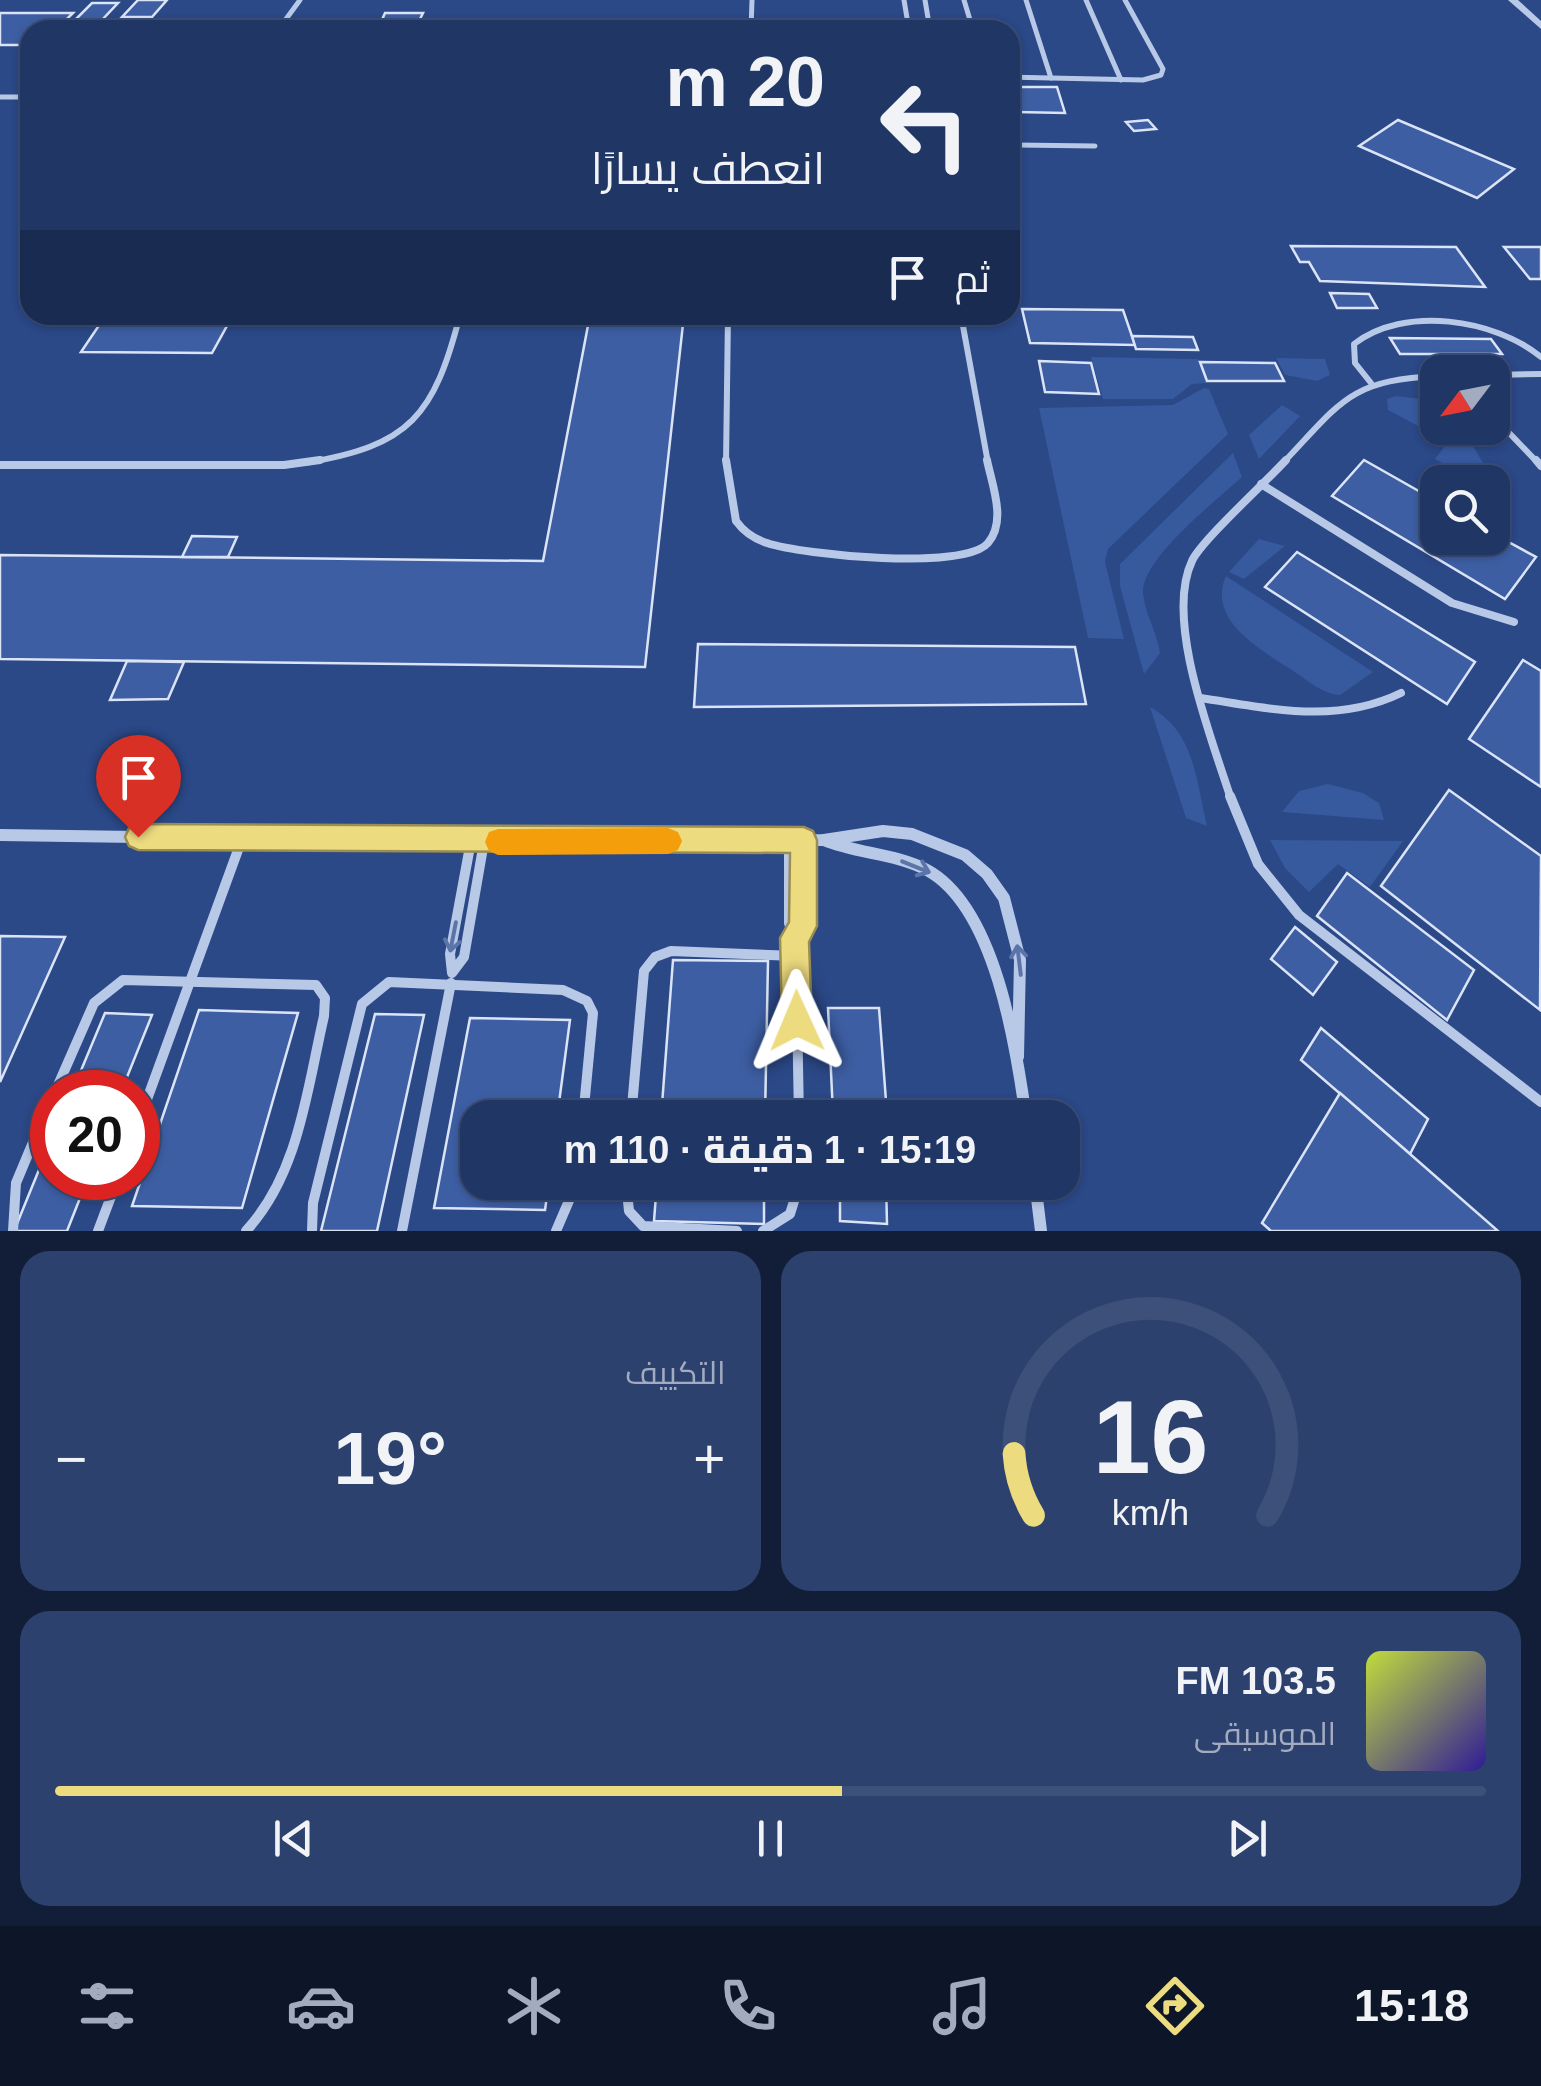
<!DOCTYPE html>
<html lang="ar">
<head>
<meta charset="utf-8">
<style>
  :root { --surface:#203665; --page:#2d416e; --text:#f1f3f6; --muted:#a2abbf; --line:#3d5079; --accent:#eddb80 }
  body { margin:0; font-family:Arial,Cairo,sans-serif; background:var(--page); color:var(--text); direction:rtl; height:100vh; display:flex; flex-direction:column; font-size:38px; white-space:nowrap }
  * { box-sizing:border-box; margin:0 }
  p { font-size:32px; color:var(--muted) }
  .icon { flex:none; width:55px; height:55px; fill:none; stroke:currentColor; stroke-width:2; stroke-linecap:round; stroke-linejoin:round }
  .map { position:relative; height:1231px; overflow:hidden; direction:ltr }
  .drawer { display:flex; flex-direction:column; gap:20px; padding:20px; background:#121e38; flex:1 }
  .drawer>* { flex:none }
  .banner { position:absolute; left:20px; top:20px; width:1000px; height:305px; border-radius:30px; box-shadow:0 2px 8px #0004,0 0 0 2px var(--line); direction:rtl; background:#203665; color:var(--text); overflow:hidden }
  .needle { width:65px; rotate:238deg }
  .controls { position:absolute; left:1420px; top:355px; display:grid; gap:20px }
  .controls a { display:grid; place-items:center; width:90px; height:90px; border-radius:20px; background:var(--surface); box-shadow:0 2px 8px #0004,0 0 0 2px var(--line); font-size:50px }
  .speed { position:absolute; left:30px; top:1070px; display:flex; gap:20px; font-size:50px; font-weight:700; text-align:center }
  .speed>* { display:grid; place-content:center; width:130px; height:130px; border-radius:50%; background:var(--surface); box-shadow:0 2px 8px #0004,0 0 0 2px var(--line); line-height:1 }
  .speed .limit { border:15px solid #d22; background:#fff; color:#111 }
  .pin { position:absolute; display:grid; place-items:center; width:85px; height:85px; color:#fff; margin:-102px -42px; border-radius:50% 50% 50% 0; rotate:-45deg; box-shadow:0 0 10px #0007 }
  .pin .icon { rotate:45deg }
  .me { position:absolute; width:110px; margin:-55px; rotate:359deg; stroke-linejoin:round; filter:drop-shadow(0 0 8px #0008) }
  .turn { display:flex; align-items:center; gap:35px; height:210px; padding:0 30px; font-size:45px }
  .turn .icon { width:130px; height:130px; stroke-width:2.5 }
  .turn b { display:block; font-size:70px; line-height:85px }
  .then { display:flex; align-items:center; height:95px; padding:0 30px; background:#0003; gap:20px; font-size:38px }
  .big { font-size:75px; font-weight:800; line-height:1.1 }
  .drawer .card { flex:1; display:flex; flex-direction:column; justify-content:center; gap:15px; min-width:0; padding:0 35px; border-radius:30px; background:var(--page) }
  .drawer .dial { align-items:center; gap:0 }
  .dial svg { height:260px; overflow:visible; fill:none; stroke:var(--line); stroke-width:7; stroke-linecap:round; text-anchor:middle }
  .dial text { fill:var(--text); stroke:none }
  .song { display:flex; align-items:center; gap:30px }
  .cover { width:120px; height:120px; border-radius:15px; background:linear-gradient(135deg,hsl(70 70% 55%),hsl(250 70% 35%)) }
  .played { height:10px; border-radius:5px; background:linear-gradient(90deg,var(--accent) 55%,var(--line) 55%) }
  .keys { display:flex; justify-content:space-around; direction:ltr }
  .heat { display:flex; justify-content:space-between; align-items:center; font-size:55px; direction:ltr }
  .drawer .tiles { flex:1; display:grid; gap:20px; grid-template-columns:1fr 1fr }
  .card:last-child { grid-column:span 2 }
  .trip { position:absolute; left:460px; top:1100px; width:620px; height:100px; border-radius:30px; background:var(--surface); box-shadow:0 2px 8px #0004,0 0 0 2px var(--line); font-weight:800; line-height:100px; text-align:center; direction:rtl }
  .dock { display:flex; height:160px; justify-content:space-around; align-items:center; background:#0d1628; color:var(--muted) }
  .dock .icon { width:70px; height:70px }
  .dock .on { color:var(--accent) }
  .dock b { font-size:45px; color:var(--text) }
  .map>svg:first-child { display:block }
  .green { fill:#37599e }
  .building { fill:#3d5ea3; stroke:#dbe4f6; stroke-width:2.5 }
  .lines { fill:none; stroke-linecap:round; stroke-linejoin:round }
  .service-far3 { stroke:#b8c8e7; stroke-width:5 }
  .service-far2 { stroke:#b8c8e7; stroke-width:6 }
  .service-far1 { stroke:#b8c8e7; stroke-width:8 }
  .service { stroke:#b8c8e7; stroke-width:10 }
  .minor { stroke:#b8c8e7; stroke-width:12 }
  .tertiary { fill:#b8c8e7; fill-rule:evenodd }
  .oneway { stroke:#5c75a9 }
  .route { fill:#eddb80; stroke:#9a8e53; stroke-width:2.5 }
  .slow { fill:#f59e0b }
</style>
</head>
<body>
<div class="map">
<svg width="1541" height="1231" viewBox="0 0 1541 1231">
  <rect width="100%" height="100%" fill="#2b4887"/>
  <g class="green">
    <polygon points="1091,357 1198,359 1207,383 1192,384 1173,399 1103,399"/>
    <polygon points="1276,358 1325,359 1330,375 1317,381 1285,375"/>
    <polygon points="1204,388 1209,389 1228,434 1108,549 1105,562 1124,639 1088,638 1039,408 1173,405"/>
    <polygon points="1396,396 1437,401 1438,428 1462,428 1497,486 1479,482 1435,459 1448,442 1388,410 1387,399"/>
    <polygon points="1282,405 1300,416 1259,459 1249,435"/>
    <path d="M1233,453L1242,477C1217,500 1141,559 1143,593C1145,614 1157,632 1160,653L1144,674L1120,586V564Z"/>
    <polygon points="1259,539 1285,546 1244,579 1229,572"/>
    <path d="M1226,576L1373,672L1340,695C1322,694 1307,680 1292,670C1261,650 1206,620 1226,576Z"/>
    <path d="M1150,707C1195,732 1196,780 1207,826L1186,818Z"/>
    <polygon points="1328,784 1363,793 1379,803 1384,820 1282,812 1299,791"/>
    <polygon points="1270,840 1403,841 1370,887 1338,864 1309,892 1285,868"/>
  </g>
  <g class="building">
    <polygon points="138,0 167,0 152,17 122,17"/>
    <polygon points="92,3 118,3 100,22 73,22"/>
    <polygon points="0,13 73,13 56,30 30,30 30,45 0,45"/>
    <polygon points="385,13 423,13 419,21 381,22"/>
    <polygon points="340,27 546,28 338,30"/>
    <polygon points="1010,87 1057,87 1065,113 1010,112"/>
    <polygon points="1148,120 1156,129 1134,131 1126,122"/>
    <polygon points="1398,120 1514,169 1477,198 1359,146"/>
    <polygon points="1291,246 1456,247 1485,287 1320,281 1309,262 1300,262"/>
    <polygon points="1504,247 1541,247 1541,279 1530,279"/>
    <polygon points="1330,293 1369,294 1377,308 1337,308"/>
    <polygon points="1022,309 1123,310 1135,345 1030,343"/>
    <polygon points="106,315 233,315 212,353 81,352"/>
    <polygon points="590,315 684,315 645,667 0,659 0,555 543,561"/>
    <polygon points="1132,336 1193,337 1198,350 1136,349"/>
    <polygon points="1390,338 1491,339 1502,354 1400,354"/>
    <polygon points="1039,361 1091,363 1099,394 1045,392"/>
    <polygon points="1200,362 1275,363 1284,381 1207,381"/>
    <polygon points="1364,460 1438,502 1438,538 1492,538 1492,533 1536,557 1505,599 1332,496"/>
    <polygon points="192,536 237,537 228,557 182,557"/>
    <polygon points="1297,552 1475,662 1447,704 1265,587"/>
    <polygon points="698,644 1075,647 1086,704 694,707"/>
    <polygon points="1523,660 1541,671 1541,787 1469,739"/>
    <polygon points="127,661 184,662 168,699 110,700"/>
    <polygon points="1449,790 1541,856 1540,1010 1381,886"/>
    <polygon points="1347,873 1474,970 1447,1020 1317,916"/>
    <polygon points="1295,927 1337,962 1313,995 1271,959"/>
    <polygon points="0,936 65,937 0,1082"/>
    <polygon points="673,960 768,961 765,1118 661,1118"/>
    <polygon points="828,1008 879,1008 887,1114 833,1114"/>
    <polygon points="199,1010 298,1013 242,1208 132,1206"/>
    <polygon points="105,1013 152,1015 121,1092 72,1092"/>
    <polygon points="375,1014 424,1015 377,1231 321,1231"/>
    <polygon points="470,1018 570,1020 557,1118 478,1118 478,1182 549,1182 545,1210 434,1208"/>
    <polygon points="1321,1028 1428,1119 1410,1154 1301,1060"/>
    <polygon points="1340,1093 1410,1154 1498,1231 1271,1231 1262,1223"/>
    <polygon points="52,1138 52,1178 88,1178 67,1231 14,1231"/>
    <polygon points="657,1182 764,1182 764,1224 654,1221"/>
    <polygon points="840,1182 886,1182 887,1224 840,1221"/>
  </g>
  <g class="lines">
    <g class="service-far3">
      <polyline points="904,0 909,30"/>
      <polyline points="925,0 930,30"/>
      <polyline points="964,0 973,30"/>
      <polyline points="1026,0 1051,78"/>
      <polyline points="1086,0 1121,80"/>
      <polyline points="278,30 300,0"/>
      <polyline points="751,30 752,0"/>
      <polyline points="1010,77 1143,80 1161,75 1163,69 1125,0"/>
      <polyline points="0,97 30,97"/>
      <polyline points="1010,145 1095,146"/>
    </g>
    <g class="service-far2">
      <polyline points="961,315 988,463"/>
      <polyline points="1492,375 1541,374"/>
      <path d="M1371,383L1355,363L1354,344C1404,305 1495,319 1541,357"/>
      <polyline points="1492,415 1538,463"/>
      <path d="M304,463C411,446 434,415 460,315"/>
      <polyline points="726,463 728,315"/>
      <path d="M1283,463C1341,402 1349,380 1438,376"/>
    </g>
    <g class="service-far1">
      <path d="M726,460L736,521C744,532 754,539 767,543C803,555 964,571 988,543C1007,521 992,485 987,460"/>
      <polyline points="1536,460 1541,466"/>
      <polyline points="0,465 284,465 320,460"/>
      <polyline points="1261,484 1452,603 1514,622"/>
      <path d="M1200,698C1269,708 1335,725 1401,693"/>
      <path d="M1231,799C1212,739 1164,620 1192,561C1201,541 1267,481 1286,460"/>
    </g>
    <g class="service">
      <polyline points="1230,796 1258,864 1299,915 1541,1102"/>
      <polyline points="789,840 789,923 794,939 803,926 803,840"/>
      <polyline points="471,841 450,954 452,973 464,957 484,842"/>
      <path d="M55,1092L94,1003L123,980L316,985L325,998L324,1016C307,1089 299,1174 246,1231"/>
      <polyline points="631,1118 644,971 655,957 671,951 796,956 799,1118"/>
      <polyline points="138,1124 242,839"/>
      <polyline points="626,1182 629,1211 643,1226 737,1231"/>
      <polyline points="13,1231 16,1183 52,1097"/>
      <polyline points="98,1231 118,1178"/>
      <polyline points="312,1231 313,1203 362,1004 389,982 563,990 587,1001 593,1013 583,1118"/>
      <polyline points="402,1231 451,983"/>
      <polyline points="556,1231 577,1182"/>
      <polyline points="763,1231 790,1214 800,1182"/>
    </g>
    <g class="minor">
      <polyline points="0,835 484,842 824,840 883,831 912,834 965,855 987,874 1004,898 1020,960 1018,1057"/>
      <path d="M824,840C857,854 895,853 927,870C995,907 1016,1045 1026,1118"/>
      <polyline points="1035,1182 1041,1231"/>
    </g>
    <polygon class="tertiary" points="1508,0 1518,0 1541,21 1541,29"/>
  </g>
  <defs><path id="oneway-shaft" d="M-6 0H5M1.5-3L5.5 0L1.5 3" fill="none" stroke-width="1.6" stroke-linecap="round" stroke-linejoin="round" transform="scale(2.5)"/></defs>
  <g class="oneway">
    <use href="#oneway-shaft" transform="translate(916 867) rotate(22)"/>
    <use href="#oneway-shaft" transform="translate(453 937) rotate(101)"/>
    <use href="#oneway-shaft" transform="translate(1019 960) rotate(-97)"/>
  </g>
  <polygon class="route" points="138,824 804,827 813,831 817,840 817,926 809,942 812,1021 808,1031 797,1036 786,1031 782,1021 780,938 789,922 790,853 138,850 129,846 125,837 129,828"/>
  <polygon class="slow" points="668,828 678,832 682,841 678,850 668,854 498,855 489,851 485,842 489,832 498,829"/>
</svg>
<div class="controls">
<a><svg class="needle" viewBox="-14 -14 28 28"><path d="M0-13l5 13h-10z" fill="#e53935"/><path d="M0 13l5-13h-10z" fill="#a2abbf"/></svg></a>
<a><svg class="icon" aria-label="search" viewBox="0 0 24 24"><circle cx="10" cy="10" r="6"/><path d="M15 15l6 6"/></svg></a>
</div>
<div class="speed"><div class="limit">20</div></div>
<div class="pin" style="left:138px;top:837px;background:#d93025"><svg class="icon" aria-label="arrive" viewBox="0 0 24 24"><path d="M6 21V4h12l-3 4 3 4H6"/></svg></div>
<svg class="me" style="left:797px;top:1021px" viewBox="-20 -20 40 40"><path d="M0-17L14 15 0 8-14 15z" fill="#eddb80" stroke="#fff" stroke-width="4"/></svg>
<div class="trip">15:19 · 1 دقيقة · 110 m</div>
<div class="banner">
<div class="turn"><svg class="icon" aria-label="left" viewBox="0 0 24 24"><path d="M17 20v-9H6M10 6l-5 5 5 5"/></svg><div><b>20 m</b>انعطف يسارًا</div></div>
<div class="then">ثم<svg class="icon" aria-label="arrive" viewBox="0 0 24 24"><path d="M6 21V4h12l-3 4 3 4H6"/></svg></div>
</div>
</div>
<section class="drawer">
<div class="tiles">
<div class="card dial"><svg viewBox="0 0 100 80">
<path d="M14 69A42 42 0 1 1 86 69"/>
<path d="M14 69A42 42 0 0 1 8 50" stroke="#eddb80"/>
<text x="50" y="56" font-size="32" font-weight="700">16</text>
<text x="50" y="72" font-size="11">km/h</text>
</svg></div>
<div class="card"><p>التكييف</p>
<div class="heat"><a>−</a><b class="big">19°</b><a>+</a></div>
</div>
<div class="card">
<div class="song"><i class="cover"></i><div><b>103.5 FM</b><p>الموسيقى</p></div></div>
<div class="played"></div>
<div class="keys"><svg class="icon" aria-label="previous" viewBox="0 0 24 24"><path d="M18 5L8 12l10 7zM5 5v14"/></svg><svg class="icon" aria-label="pause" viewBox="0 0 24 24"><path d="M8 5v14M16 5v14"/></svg><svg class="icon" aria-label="next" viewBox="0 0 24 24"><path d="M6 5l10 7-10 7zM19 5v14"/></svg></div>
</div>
</div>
</section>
<nav class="dock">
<b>15:18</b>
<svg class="icon on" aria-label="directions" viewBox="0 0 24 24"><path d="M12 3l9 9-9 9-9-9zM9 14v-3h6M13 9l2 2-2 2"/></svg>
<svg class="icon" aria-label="music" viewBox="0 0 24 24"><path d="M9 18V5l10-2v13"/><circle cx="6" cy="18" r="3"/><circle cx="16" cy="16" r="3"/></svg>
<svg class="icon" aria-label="phone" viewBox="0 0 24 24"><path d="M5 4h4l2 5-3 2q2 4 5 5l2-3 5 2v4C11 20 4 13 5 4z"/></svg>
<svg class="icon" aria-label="climate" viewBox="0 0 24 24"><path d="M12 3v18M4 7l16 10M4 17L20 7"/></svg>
<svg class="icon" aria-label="car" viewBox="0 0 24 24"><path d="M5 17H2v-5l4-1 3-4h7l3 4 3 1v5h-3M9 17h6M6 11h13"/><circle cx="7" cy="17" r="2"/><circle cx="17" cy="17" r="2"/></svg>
<svg class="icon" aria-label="filters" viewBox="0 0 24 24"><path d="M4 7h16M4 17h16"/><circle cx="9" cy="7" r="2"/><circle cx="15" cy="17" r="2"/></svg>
</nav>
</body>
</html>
